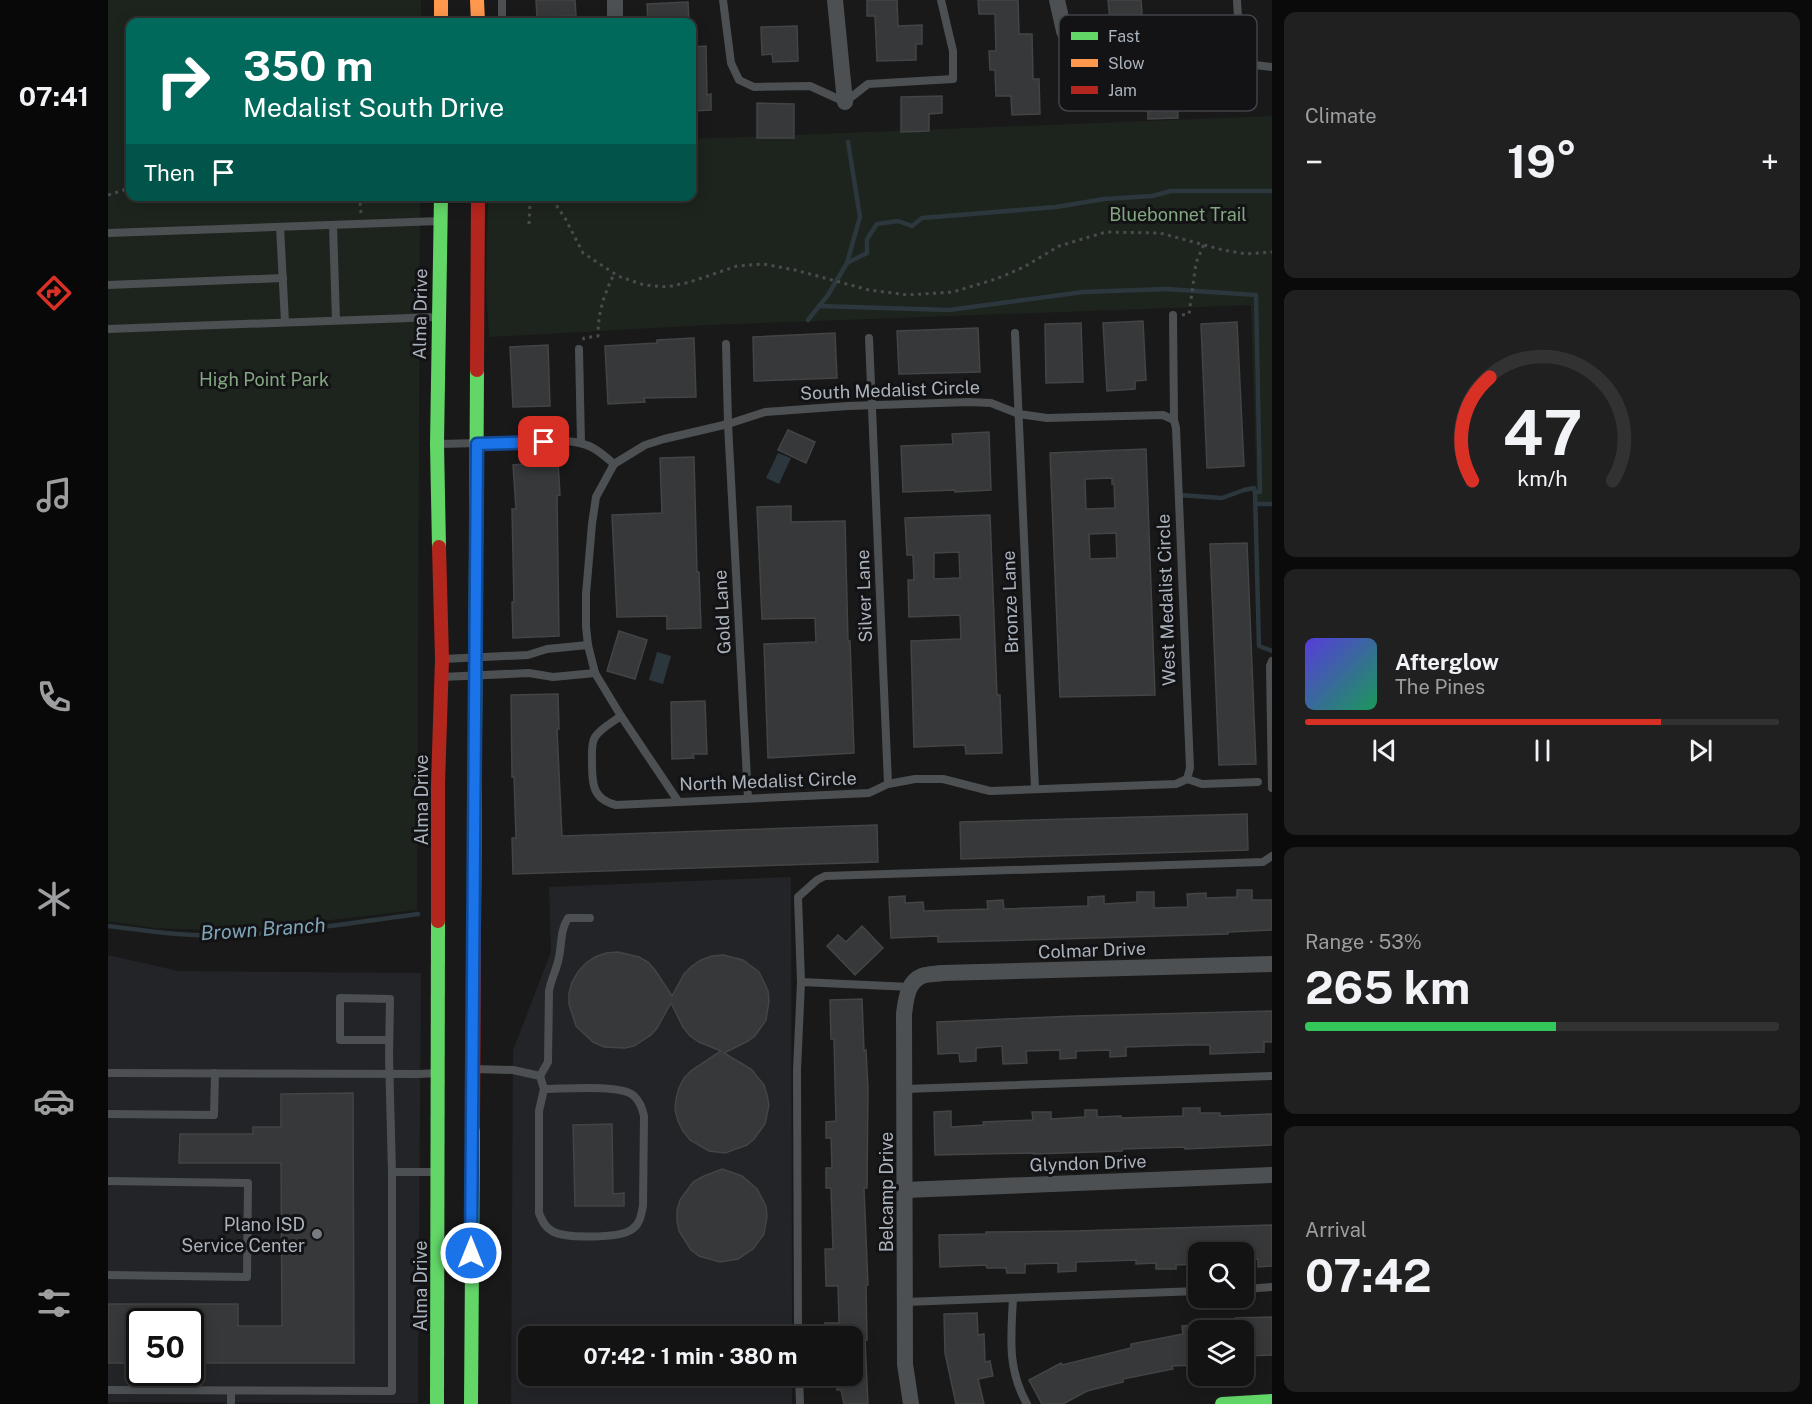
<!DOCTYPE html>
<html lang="en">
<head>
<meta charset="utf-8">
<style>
  :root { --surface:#131313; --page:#202021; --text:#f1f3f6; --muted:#9d9ea0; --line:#323233; --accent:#d93025 }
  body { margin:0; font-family:"Public Sans",sans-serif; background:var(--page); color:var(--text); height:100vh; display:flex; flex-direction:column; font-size:22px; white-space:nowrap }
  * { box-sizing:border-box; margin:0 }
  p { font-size:20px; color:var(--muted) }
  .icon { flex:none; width:33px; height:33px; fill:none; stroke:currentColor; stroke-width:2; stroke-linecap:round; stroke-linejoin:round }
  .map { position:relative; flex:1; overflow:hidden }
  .details { display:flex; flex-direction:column; gap:12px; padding:12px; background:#0a0a0a; width:540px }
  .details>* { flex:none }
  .guide { position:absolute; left:18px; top:18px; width:570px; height:183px; border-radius:12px; box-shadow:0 3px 15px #0003,0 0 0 2px var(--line); background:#00695c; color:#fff; overflow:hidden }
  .fabs { position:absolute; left:1080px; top:1242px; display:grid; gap:12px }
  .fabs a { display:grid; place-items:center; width:66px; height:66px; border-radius:12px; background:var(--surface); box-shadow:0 3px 15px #0003,0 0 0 2px var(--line); font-size:30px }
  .speed { position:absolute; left:18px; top:1308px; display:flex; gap:12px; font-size:30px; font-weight:700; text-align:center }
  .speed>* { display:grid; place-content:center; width:78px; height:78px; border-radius:50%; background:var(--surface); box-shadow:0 3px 15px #0003,0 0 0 2px var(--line); line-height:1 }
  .speed .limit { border:3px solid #111; border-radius:9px; background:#fff; color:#111 }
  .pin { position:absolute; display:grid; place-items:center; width:51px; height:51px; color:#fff; margin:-26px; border-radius:12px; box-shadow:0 3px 9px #0006 }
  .me { position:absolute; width:66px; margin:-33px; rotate:0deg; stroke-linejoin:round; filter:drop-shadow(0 0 4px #0008) }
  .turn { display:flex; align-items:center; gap:21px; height:126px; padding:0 18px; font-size:27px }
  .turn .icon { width:78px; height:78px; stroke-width:2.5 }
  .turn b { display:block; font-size:42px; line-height:51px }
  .then { display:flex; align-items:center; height:57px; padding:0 18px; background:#0003; gap:12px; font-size:22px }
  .big { font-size:45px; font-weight:700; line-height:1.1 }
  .details .widget { flex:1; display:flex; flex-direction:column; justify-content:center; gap:9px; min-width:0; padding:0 21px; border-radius:12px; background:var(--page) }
  .details .dial { align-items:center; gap:0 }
  .dial svg { height:156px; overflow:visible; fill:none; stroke:var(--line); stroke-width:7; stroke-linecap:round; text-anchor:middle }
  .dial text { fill:var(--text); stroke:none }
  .song { display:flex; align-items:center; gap:18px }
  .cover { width:72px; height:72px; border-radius:9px; background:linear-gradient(135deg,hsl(250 70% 55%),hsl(150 70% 35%)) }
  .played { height:6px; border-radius:3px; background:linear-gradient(90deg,var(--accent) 75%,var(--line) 75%) }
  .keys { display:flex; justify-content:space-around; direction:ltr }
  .heat { display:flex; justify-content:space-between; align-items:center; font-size:33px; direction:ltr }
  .charge { height:9px; border-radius:4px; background:linear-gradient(90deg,#34c759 53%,var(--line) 0) }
  .trip { position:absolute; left:410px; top:1326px; width:345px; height:60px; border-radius:12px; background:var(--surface); box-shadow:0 3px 15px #0003,0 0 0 2px var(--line); font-weight:700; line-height:60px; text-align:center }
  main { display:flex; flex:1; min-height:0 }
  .tab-bar { display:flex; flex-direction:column; width:108px; justify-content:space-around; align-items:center; background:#080808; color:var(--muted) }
  .tab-bar .icon { width:42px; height:42px }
  .tab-bar .active { color:var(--accent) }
  .tab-bar b { font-size:27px; color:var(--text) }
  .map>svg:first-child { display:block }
  .built { fill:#232427; fill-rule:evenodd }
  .green { fill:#1d241d }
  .water { fill:#2b373c }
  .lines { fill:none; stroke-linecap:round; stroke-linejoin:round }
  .stream { stroke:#2b373c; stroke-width:4.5 }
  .building { fill:#36383a; stroke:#424445; stroke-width:1.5; fill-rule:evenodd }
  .path { stroke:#494b4d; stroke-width:3; stroke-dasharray:3 4.5; stroke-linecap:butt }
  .lane { stroke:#4d5052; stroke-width:8 }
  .street { stroke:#4d5052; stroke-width:16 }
  .fast { stroke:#63d668; stroke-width:14 }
  .slow { stroke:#ff974d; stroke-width:14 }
  .jam { stroke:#b3261e; stroke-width:14 }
  .route-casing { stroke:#114b97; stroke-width:15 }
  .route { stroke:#1a73e8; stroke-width:10 }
  .poi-dot { fill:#777c82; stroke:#131316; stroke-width:2 }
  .labels { text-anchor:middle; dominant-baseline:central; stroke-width:6; stroke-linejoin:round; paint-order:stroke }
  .park-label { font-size:18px; fill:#83a780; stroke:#131316 }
  .street-label { font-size:18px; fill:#aab2bb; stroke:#131316 }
  .poi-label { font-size:18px; fill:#aab2bb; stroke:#131316; text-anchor:end }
  .water-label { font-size:20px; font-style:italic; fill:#7fa6b8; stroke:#131316 }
  .key { fill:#131316; stroke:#404348; stroke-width:1.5 }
  .key-label { font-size:16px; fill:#aab2bb }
</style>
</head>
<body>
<main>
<nav class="tab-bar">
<b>07:41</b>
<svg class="icon active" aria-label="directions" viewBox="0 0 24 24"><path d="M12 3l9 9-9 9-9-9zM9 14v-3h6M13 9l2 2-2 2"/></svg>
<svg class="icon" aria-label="music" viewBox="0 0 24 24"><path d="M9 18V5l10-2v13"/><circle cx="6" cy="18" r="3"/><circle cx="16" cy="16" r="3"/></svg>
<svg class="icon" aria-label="phone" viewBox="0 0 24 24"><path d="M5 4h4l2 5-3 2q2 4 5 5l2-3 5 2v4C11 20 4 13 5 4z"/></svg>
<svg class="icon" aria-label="climate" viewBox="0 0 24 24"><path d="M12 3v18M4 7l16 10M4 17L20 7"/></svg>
<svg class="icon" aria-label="car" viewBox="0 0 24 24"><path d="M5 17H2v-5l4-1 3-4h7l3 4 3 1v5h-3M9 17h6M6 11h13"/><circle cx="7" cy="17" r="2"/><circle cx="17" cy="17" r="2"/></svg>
<svg class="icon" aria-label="filters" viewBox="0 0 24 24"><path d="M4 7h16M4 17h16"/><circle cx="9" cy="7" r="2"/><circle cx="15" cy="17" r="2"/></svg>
</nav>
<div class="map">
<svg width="1164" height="1404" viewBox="0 0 1164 1404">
  <rect width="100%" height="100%" fill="#191919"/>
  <g class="built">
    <polygon points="683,877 684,1336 420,1336 420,1376 684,1376 684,1404 403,1404 405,1050 443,952 441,887"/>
    <path d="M0,955L70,971L313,973L310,1403L0,1402ZM32,1322H82V1372H32Z"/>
  </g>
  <g class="green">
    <polygon points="0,0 313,0 313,22 22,22 22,196 312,197 309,910 127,931 48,928 0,921"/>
    <polygon points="1164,116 1164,502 1149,503 1143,305 601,325 381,337 378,286 380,197 584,196 584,139"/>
  </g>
  <g class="water">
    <polygon points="670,453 683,458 671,484 658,478"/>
    <polygon points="549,652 563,656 555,684 541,680"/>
  </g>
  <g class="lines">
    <g class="stream">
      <polyline points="739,263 759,253 759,239 769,224 790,221 804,226 814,218 948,207 996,199 1044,196 1063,191 1164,191"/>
      <polyline points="711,306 841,310 975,292 1058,289 1148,295 1152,492 1147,492 1151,646 1164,651"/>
      <polyline points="700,320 720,295 739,263 752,217 740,142"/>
      <polyline points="1071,495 1114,498 1136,490 1146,488 1147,492"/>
      <polyline points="1147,504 1164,504"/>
      <path d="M0,926C42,931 85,938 128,935C189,932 250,922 310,914"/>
    </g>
  </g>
  <g class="building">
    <polygon points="428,0 467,0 468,16 429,17"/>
    <polygon points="759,0 789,0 790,26 814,25 814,44 808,44 808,60 769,61 767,16 759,16"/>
    <polygon points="870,0 910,0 911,34 924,34 925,79 931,79 932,114 904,115 903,96 888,96 887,70 882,70 881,51 888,51 887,14 871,14"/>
    <polygon points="1000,0 1033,0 1035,28 1003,31"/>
    <polygon points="580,2 581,22 540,22 539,4"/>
    <polygon points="689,26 690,61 665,62 664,54 654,55 653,27"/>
    <polygon points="1066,36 1068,56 1076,55 1078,83 1080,82 1081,99 1069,100 1070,118 1040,119 1039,76 1034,76 1030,40"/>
    <polygon points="598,46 599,95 603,94 603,110 584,111 584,47"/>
    <polygon points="834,96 834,113 821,114 821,131 793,132 793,97"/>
    <polygon points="649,103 686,104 686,138 649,138"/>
    <polygon points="1035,321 1038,380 1027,381 1027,389 999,391 995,323"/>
    <polygon points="1129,322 1136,466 1099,468 1093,324"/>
    <polygon points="973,323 975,382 938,383 937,324"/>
    <polygon points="870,328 872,372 791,374 789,331"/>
    <polygon points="727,333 729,378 646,381 645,337"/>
    <polygon points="586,338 588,397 536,398 537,402 500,404 497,346 549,343 549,340"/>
    <polygon points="440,345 442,406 405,407 402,347"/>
    <polygon points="680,430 707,442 698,463 670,450"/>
    <polygon points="881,432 883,490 847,492 847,490 795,492 793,446 845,444 844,434"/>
    <path d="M1038,449L1047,695L952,697L942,453ZM1004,478V484H1006L1007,508L978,509L977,479ZM1008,533L1009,558L982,559L981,534Z"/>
    <polygon points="586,457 589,572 591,572 593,628 559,629 559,616 509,617 504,515 554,513 552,458"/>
    <polygon points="450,461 452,495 449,496 451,636 405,638 404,602 406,602 404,509 408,509 405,465"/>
    <polygon points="683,506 683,522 737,521 740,641 742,641 746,753 660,758 656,644 708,642 707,618 654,619 649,507"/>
    <path d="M882,515L889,695H892L894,753L858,754L857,745L806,747L803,641L853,639L852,615L801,617L800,580H806L805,555H799L797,518ZM851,552L852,578L826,579V553Z"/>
    <polygon points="1139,543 1148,764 1111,765 1102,544"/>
    <polygon points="511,631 539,640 527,679 499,671"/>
    <polygon points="450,694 451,729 449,729 454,836 769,825 770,862 405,874 404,838 408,838 406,777 404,777 403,695"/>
    <polygon points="597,701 599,754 585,754 586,758 564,759 563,702"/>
    <polygon points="1139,814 1140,850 853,859 852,822"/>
    <polygon points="1129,890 1144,890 1144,900 1164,900 1164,930 1120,932 1120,934 881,941 830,942 830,936 783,938 781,897 797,896 797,903 815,902 816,911 880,909 879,901 895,900 896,909 980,906 980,897 996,896 996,904 1029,902 1029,892 1046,892 1046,908 1080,907 1079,894 1098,893 1098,898 1129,897"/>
    <polygon points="754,926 775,948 747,975 719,946 730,935 738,942"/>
    <polygon points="510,952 531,957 540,962 547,970 564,996 576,974 584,966 593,960 604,956 615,955 635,960 651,972 660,991 661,1001 658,1020 647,1036 640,1041 616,1053 643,1069 656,1085 659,1095 661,1105 657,1124 646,1139 639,1145 617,1153 601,1151 582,1140 575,1131 570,1121 567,1110 568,1099 571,1088 576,1078 584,1070 613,1051 591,1042 582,1036 575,1027 563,1003 549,1028 543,1035 526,1046 517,1048 496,1047 485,1042 468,1026 461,1004 461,993 464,982 470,972 478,963 487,957 498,953"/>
    <polygon points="754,999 756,1051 758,1050 760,1088 759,1188 756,1188 760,1285 758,1285 759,1340 757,1340 760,1404 736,1404 733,1390 729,1390 729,1376 744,1376 744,1336 717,1336 717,1323 731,1323 730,1286 718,1286 717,1249 725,1249 723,1188 718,1188 718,1168 724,1168 723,1138 718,1138 718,1122 728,1121 726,1039 723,1039 722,1000"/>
    <polygon points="1164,1011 1164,1042 1156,1042 1156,1052 1102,1054 1102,1045 1081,1045 1018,1047 1018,1056 1002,1057 1002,1050 968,1051 968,1058 952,1059 952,1050 918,1051 919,1063 895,1064 894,1046 868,1048 868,1061 852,1062 851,1053 830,1054 829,1022 967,1016"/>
    <polygon points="245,1093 246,1363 82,1363 82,1322 32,1322 32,1363 0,1363 0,1304 130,1304 130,1326 174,1326 173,1163 71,1163 72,1134 145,1134 145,1127 173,1127 173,1094"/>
    <polygon points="1075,1108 1092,1108 1092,1113 1112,1113 1112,1116 1164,1114 1164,1145 1077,1149 1077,1147 1014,1149 1014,1151 926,1154 926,1153 827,1155 826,1112 843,1111 843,1127 876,1125 875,1122 925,1120 924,1112 943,1112 943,1119 977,1117 977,1110 989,1110 989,1117 1013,1116 1013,1118 1075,1116"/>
    <polygon points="504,1124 505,1194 516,1193 516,1206 467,1206 465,1125"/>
    <polygon points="614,1169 634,1176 649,1189 658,1206 659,1216 656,1234 645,1249 630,1259 612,1262 591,1256 583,1250 571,1231 569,1221 569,1210 572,1200 585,1182 594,1177"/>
    <polygon points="1164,1225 1164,1266 1150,1267 1150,1259 1136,1260 1136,1252 1090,1252 1090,1264 1068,1265 1068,1269 1048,1269 1048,1263 1028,1264 1028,1260 968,1262 968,1271 950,1272 950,1263 917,1264 917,1273 899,1273 898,1268 879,1268 878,1265 832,1267 831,1235 878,1234 878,1232 967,1231"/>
    <polygon points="869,1313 870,1335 876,1334 877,1362 882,1361 885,1376 870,1379 876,1404 848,1404 837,1353 836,1314"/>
    <polygon points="1164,1317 1164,1355 1136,1356 1136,1330 1128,1330 1127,1318"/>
    <polygon points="1090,1325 1090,1365 1064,1366 1065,1369 1015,1379 1015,1382 979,1391 955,1404 934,1404 921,1380 953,1363 954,1365 1023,1348 1023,1344 1075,1334 1074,1326"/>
  </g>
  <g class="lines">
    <g class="path">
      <polyline points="0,195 22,188"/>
      <polyline points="291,196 291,201"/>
      <polyline points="437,196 446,202 457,218 475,253 510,276 536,285 559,287 582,282 629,266 655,264 687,270 761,290 800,295 845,292 888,279 916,267 951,246 998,232 1052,233 1115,250 1138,254 1164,252"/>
      <polyline points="253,213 252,202 268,201 268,196"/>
      <polyline points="421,224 422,204 425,196"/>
      <polyline points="1074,315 1081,314 1088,263 1096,244"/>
      <path d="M475,340L476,338L490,336C490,312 496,295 506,274"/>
    </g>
    <g class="lane">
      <polyline points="615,0 623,63 631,80 646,87 702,86 737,102 760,84 845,79 845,51 833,0"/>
      <polyline points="1129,0 1132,55 1138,64 1164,67"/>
      <polyline points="394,22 394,0"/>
      <polyline points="225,225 228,320"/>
      <polyline points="172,227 177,322"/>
      <polyline points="0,233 331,221"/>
      <polyline points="0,285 175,278"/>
      <polyline points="1065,315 1066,420 1068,428 1082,768 1079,779"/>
      <polyline points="0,329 329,317"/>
      <polyline points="907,333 927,789"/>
      <polyline points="761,338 780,784"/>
      <polyline points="618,344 620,424 640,798"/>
      <polyline points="471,349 473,443"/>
      <path d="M330,444L459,441C481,443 489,449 506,464"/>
      <path d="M506,464L488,497L484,524L478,594V627L480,645L487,673L513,716C505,722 493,728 487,737C483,744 484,752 484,760C484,781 483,799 508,805L761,793L780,784L807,779H835L882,791L1068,784L1079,779"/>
      <polyline points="506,464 537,445 556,439 620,424 657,412 740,406 861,402 883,403 911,414 939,418 1055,415 1066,420"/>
      <polyline points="335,659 420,655 439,649 480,645"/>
      <polyline points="1164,661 1162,666 1164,788"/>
      <polyline points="334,677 421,673 445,677 487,673"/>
      <polyline points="513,716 570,801"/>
      <polyline points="1079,779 1094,784 1150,782"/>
      <polyline points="693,982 690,897 709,880 717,876 1155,862 1164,856"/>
      <path d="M367,1069L405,1070L432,1076L436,1089C456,1089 511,1084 525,1095C532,1101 534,1108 536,1116L535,1206C533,1215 532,1225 523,1230C511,1238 457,1239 444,1231C437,1227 434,1221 431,1213V1111L436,1089"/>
      <polyline points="0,1073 311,1074 331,1073"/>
      <path d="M432,1076L440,1062L441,991C443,979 449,969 451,957C454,943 452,931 460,918H482"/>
      <polyline points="797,1089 1164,1076"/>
      <polyline points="0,1114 106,1115 107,1073"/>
      <polyline points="284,1172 329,1172"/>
      <polyline points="0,1181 140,1183 139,1277 0,1275"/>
      <polyline points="1136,1289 1164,1287"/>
      <path d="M905,1298C903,1337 899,1369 919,1404"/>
      <polyline points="797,1302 1090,1291"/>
      <polyline points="690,1336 689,1070 693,982 803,987"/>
      <polyline points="691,1376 692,1404"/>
      <polyline points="0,1390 284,1391 284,1172 281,1057 282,999 232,998 232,1040 281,1040"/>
      <polyline points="123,1404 123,1391"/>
    </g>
    <g class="street">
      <polyline points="507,0 507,22"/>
      <polyline points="727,0 737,102"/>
      <polyline points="949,0 956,31 985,91"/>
      <polyline points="797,1190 1164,1175"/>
      <path d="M803,1404L797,1364L796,1014C798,1000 799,982 814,976C820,974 828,974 834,973L1164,964"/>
    </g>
    <g class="fast">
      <polyline points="331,547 329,444 333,196"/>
      <polyline points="366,926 369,370"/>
      <polyline points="329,1404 330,921"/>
      <polyline points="363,1404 365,1127"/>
      <polyline points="1114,1404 1164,1401"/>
    </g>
    <g class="slow">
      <polyline points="333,0 333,22"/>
      <polyline points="369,0 370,22"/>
    </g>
    <g class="jam">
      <polyline points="369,370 370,196"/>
      <polyline points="330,921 330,784 334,659 331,547"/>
      <polyline points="365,1127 366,926"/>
    </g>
  </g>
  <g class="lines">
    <g class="route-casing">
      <polyline id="route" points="363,1253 369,444 436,442"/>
    </g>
    <use href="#route" class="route"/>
  </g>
  <circle class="poi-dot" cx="209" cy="1234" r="6"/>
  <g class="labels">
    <g class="park-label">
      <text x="1070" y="214">Bluebonnet Trail</text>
      <text x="156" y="379">High Point Park</text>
    </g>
    <g class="street-label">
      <text transform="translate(312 314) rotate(-89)">Alma Drive</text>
      <text transform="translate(782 390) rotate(-2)">South Medalist Circle</text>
      <text transform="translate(756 596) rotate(-92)">Silver Lane</text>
      <text transform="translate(1058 600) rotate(-92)">West Medalist Circle</text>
      <text transform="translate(902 602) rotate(-92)">Bronze Lane</text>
      <text transform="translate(614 612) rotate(-93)">Gold Lane</text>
      <text transform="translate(660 781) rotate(-2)">North Medalist Circle</text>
      <text transform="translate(313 800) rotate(-90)">Alma Drive</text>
      <text transform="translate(984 950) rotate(-2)">Colmar Drive</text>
      <text transform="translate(980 1163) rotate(-2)">Glyndon Drive</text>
      <text transform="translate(778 1192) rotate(-90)">Belcamp Drive</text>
      <text transform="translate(312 1286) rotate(-90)">Alma Drive</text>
    </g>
    <g class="poi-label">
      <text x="197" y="1224">Plano ISD<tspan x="197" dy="21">Service Center</tspan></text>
    </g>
    <g class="water-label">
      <text transform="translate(155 929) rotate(-4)">Brown Branch</text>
    </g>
  </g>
  <rect x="951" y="15" width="198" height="96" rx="9" class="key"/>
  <rect x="963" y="32" width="27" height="8" fill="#63d668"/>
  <rect x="963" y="59" width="27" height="8" fill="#ff974d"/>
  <rect x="963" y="86" width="27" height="8" fill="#b3261e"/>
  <g class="key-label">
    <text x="1000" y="42">Fast</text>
    <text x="1000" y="69">Slow</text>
    <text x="1000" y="96">Jam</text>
  </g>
</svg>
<div class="fabs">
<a><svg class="icon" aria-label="search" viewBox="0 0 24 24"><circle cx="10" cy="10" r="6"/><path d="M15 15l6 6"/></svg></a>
<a><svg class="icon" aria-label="layers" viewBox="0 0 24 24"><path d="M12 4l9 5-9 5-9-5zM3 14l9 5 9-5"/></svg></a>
</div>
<div class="speed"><div class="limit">50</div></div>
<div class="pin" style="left:436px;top:442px;background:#d93025"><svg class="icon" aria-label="arrive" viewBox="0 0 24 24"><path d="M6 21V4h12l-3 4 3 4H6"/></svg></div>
<svg class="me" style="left:363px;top:1253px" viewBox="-20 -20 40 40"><circle r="17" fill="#1a73e8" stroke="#fff" stroke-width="3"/><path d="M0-11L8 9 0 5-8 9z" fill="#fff"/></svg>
<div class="trip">07:42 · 1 min · 380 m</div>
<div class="guide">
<div class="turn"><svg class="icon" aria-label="right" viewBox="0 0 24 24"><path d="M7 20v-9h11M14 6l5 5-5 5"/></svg><div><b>350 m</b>Medalist South Drive</div></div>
<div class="then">Then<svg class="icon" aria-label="arrive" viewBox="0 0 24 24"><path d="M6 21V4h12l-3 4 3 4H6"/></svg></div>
</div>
</div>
<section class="details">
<div class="widget"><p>Climate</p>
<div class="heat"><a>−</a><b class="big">19°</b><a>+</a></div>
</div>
<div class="widget dial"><svg viewBox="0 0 100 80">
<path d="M14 69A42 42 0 1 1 86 69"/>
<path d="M14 69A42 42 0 0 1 23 16" stroke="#d93025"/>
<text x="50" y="56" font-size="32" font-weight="700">47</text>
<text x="50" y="72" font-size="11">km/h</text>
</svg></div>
<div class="widget">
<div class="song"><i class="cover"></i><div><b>Afterglow</b><p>The Pines</p></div></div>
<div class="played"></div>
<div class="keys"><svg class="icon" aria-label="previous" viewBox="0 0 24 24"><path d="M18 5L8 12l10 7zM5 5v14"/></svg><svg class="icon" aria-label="pause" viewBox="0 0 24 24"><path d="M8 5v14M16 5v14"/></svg><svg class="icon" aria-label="next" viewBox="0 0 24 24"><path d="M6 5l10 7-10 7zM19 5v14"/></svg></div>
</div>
<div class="widget"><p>Range · 53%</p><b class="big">265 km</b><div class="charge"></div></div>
<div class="widget"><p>Arrival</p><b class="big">07:42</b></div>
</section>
</main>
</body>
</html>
